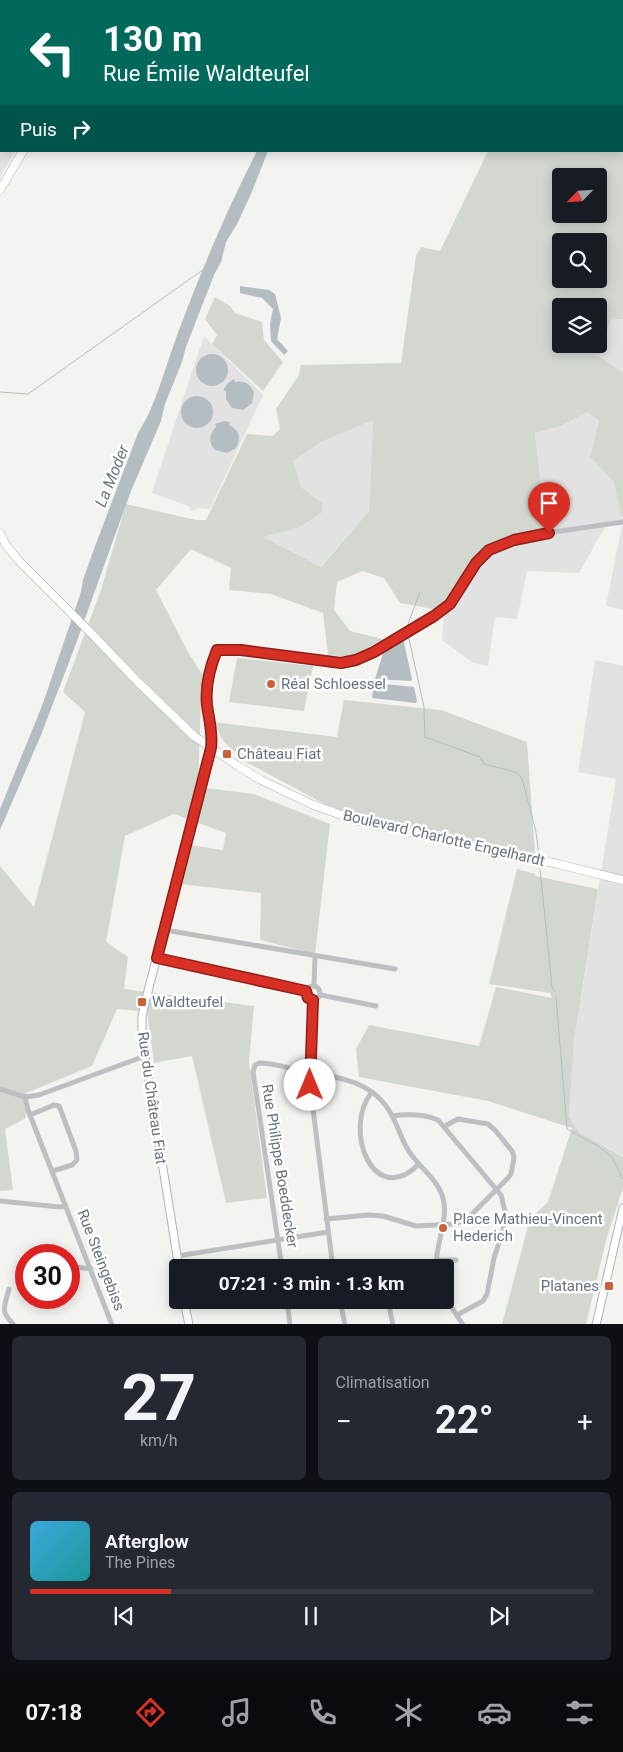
<!DOCTYPE html>
<html lang="fr">
<head>
<meta charset="utf-8">
<style>
  :root { --surface:#171b24; --page:#242831; --text:#f1f3f6; --muted:#9ea1a6; --line:#363941; --accent:#d93025 }
  body { margin:0; font-family:Roboto,sans-serif; background:var(--page); color:var(--text); height:100vh; display:flex; flex-direction:column; font-size:19px; white-space:nowrap }
  * { box-sizing:border-box; margin:0 }
  p { font-size:16px; color:var(--muted) }
  .icon { flex:none; width:28px; height:28px; fill:none; stroke:currentColor; stroke-width:2; stroke-linecap:round; stroke-linejoin:round }
  .map { position:relative; height:1324px; overflow:hidden }
  .details { display:flex; flex-direction:column; gap:12px; padding:12px; background:#0d0f14; flex:1 }
  .details>* { flex:none }
  .banner { position:absolute; left:0px; top:0px; width:624px; height:152px; box-shadow:0 2px 12px #0003; background:#00695c; color:#fff; overflow:hidden }
  .needle { width:32px; rotate:245deg }
  .controls { position:absolute; left:552px; top:168px; display:grid; gap:10px }
  .controls a { display:grid; place-items:center; width:55px; height:55px; border-radius:5px; background:var(--surface); box-shadow:0 2px 12px #0003; font-size:25px }
  .speed { position:absolute; left:15px; top:1244px; display:flex; gap:10px; font-size:25px; font-weight:700; text-align:center }
  .speed>* { display:grid; place-content:center; width:65px; height:65px; border-radius:50%; background:var(--surface); box-shadow:0 2px 12px #0003; line-height:1 }
  .speed .limit { border:8px solid #d22; background:#fff; color:#111 }
  .pin { position:absolute; display:grid; place-items:center; width:42px; height:42px; color:#fff; margin:-51px -21px; border-radius:50% 50% 50% 0; rotate:-45deg; box-shadow:0 0 5px #0007 }
  .pin .icon { rotate:45deg }
  .me { position:absolute; width:55px; margin:-28px; rotate:0deg; stroke-linejoin:round; filter:drop-shadow(0 0 4px #0008) }
  .turn { display:flex; align-items:center; gap:18px; height:105px; padding:0 20px; font-size:22px }
  .turn .icon { width:65px; height:65px; stroke-width:2.5 }
  .turn b { display:block; font-size:35px; line-height:42px }
  .then { display:flex; align-items:center; height:48px; padding:0 20px; background:#0003; gap:10px; font-size:19px }
  .big { font-size:38px; font-weight:700; line-height:1.1 }
  .details .card { flex:1; display:flex; flex-direction:column; justify-content:center; gap:8px; min-width:0; padding:0 18px; border-radius:8px; background:var(--page) }
  .details .dial { align-items:center; gap:0 }
  .dial b { font-size:65px; line-height:1 }
  .song { display:flex; align-items:center; gap:15px }
  .cover { width:60px; height:60px; border-radius:8px; background:linear-gradient(135deg,hsl(200 70% 55%),hsl(180 70% 35%)) }
  .played { height:5px; border-radius:2px; background:linear-gradient(90deg,var(--accent) 25%,var(--line) 25%) }
  .keys { display:flex; justify-content:space-around; direction:ltr }
  .heat { display:flex; justify-content:space-between; align-items:center; font-size:28px; direction:ltr }
  .details .tiles { flex:1; display:grid; gap:12px; grid-template-columns:1fr 1fr }
  .card:last-child { grid-column:span 2 }
  .trip { position:absolute; left:169px; top:1259px; width:285px; height:50px; border-radius:5px; background:var(--surface); box-shadow:0 2px 12px #0003; font-weight:700; line-height:50px; text-align:center }
  .tab-bar { display:flex; height:80px; justify-content:space-around; align-items:center; background:#090b0e; color:var(--muted) }
  .tab-bar .icon { width:35px; height:35px }
  .tab-bar .current { color:var(--accent) }
  .tab-bar b { font-size:22px; color:var(--text) }
  .map>svg:first-child { display:block }
  .built { fill:#e1e2e1 }
  .green { fill:#d2d8d0; fill-rule:evenodd }
  .water { fill:#b4bec2 }
  .lines { fill:none; stroke-linecap:round; stroke-linejoin:round }
  .stream { stroke:#b4bec2; stroke-width:1 }
  .secondary-casing { stroke:#b0b4b8; stroke-width:9 }
  .primary-casing { stroke:#afb2b6; stroke-width:9 }
  .street { stroke:#bdc0c3; stroke-width:5 }
  .secondary { stroke:#fff; stroke-width:7 }
  .primary { stroke:#fff; stroke-width:8 }
  .route-casing { stroke:#8d1f18; stroke-width:12 }
  .route { stroke:#d93025; stroke-width:9 }
  .poi-dot { fill:#cb6138; stroke:#fff; stroke-width:2 }
  .labels { text-anchor:middle; dominant-baseline:central; stroke-width:5; stroke-linejoin:round; paint-order:stroke }
  .poi-label { font-size:15px; fill:#66727d; stroke:#fff; text-anchor:start }
  .street-label { font-size:15px; fill:#66727d; stroke:#fff }
  .water-label { font-size:16px; font-style:italic; fill:#677981; stroke:#fff }
</style>
</head>
<body>
<div class="map">
<svg width="623" height="1325" viewBox="0 0 623 1325">
  <rect width="100%" height="100%" fill="#f3f3f0"/>
  <g class="built">
    <polygon points="0,70 1,151 15,151 0,177"/>
    <polygon points="623,319 623,373 599,356 611,320"/>
    <polygon points="204,336 263,395 210,509 200,508 191,511 188,506 152,493"/>
    <polygon points="587,412 599,419 590,457 614,482 621,516 623,517 623,610 606,606 622,525 606,525 579,573 527,571 517,619 495,617 488,666 473,663 442,640 445,603 475,557 546,529 535,433 561,426"/>
    <polygon points="373,420 369,511 320,567 262,537 298,528 322,503 301,487 292,461 321,442"/>
    <polygon points="595,660 623,666 623,1156 579,1132 569,1116 574,1041 616,779 578,772"/>
  </g>
  <g class="green">
    <polygon points="0,0 99,0 1,1 1,25"/>
    <path d="M359,0H623V319L611,320L599,356L623,373V517L621,516L614,482L590,457L599,420L587,412L561,426L535,433L546,529L475,557L445,603L438,610L400,603L384,578L362,571L337,582L334,610L350,631L383,639L352,657L328,655L323,613L271,594L229,590L231,568L191,549L156,590L188,652L204,677L201,701L198,787L254,794L330,824L315,954L260,940L261,893L179,884L190,845L223,850L226,833L174,814L125,836L106,942L128,957L124,989L254,1006L249,1062L267,1198L226,1203L192,1056L154,1063L147,1012L117,1009L92,1066L26,1093V1118L5,1129L13,1190L0,1191V866L34,907L85,712L63,692L101,590L126,504L196,520H206L247,434L273,436L280,429L276,409L299,375L301,365L401,363L416,256L421,247L440,251L488,151H622V1H358ZM561,176H599V214H561ZM561,241H599V279H561ZM561,306H599V344H561ZM373,420L369,511L321,567L263,537L298,528L322,512V503L301,487L293,461L321,442Z"/>
    <polygon points="215,297 230,306 235,313 262,322 264,340 283,362 263,391 212,344 217,335 205,319"/>
    <polygon points="237,658 313,666 304,711 229,702"/>
    <polygon points="344,700 441,710 527,742 535,854 375,821 332,808 244,761 224,742 213,722 337,737"/>
    <polygon points="517,869 535,874 535,876 598,889 574,1041 569,1116 579,1132 623,1157 623,1188 607,1237 586,1324 502,1324 530,1219 548,1202 572,1128 488,1101 359,1077 356,1049 369,1025 479,1046 496,987 552,998 550,993 489,984"/>
  </g>
  <g class="water">
    <path d="M257,151H268L251,194L237,224L226,242L221,262L214,275L186,347L182,362L165,404L161,421L131,491L74,649L41,735L0,830V809L42,706L81,592L83,580L94,549L138,433C156,406 167,361 179,330C202,269 227,209 257,151Z"/>
    <polygon points="240,286 269,290 275,294 281,318 277,339 288,351 284,355 271,341 270,324 273,309 262,298 240,293"/>
    <circle cx="212" cy="370" r="16"/>
    <path d="M234,379L235,382C244,380 250,384 254,392L252,403L243,410L232,408L226,399V391L223,390L228,383Z"/>
    <circle cx="197" cy="412" r="16"/>
    <path d="M224,421L230,422L229,425C239,430 242,438 236,448L227,453L215,450C208,442 209,434 216,427L215,424Z"/>
    <polygon points="403,638 412,679 411,681 375,679 384,650"/>
    <polygon points="374,683 414,687 417,701 416,703 372,698"/>
  </g>
  <g class="lines">
    <g class="stream">
      <polyline points="0,392 28,394 204,269"/>
      <polyline points="407,627 420,592"/>
      <polyline points="408,634 424,707 425,737 480,757 484,764 515,772 522,778 536,832 539,856"/>
      <polyline points="540,869 552,986 555,992"/>
      <polyline points="556,997 567,1129 598,1146 612,1157 623,1179"/>
    </g>
    <g class="secondary-casing">
      <g id="secondary">
        <path d="M179,1268L145,1056L142,1034V1016L146,999L211,748C213,733 209,720 207,705C206,686 210,667 217,650"/>
        <polyline points="184,1300 189,1325"/>
        <polyline points="596,1325 623,1208"/>
      </g>
    </g>
    <g class="primary-casing">
      <g id="primary">
        <polyline points="112,1 113,0"/>
        <polyline points="0,190 23,151"/>
        <polyline points="0,533 6,545 19,561 92,634 138,682 194,736 238,766 261,780 311,804 358,821 558,864 623,880"/>
      </g>
    </g>
    <g class="street">
      <polyline points="55,1 56,0"/>
      <polyline points="0,123 1,118"/>
      <polyline points="217,650 241,650 341,663 356,661 374,652 434,616 450,603 480,558 497,546 533,535 623,522"/>
      <polyline points="165,930 395,969"/>
      <polyline points="157,958 306,991"/>
      <polyline points="314,985 315,956"/>
      <circle cx="313" cy="993" r="7"/>
      <polyline points="321,995 376,1006"/>
      <polyline points="313,1000 310,1085 333,1268"/>
      <polyline points="0,1089 25,1097 39,1095 145,1056"/>
      <path d="M372,1092C342,1128 373,1210 419,1164"/>
      <polyline points="25,1097 28,1110 112,1325"/>
      <polyline points="30,1115 54,1105 59,1106 61,1111 76,1151 77,1160 72,1165 53,1171"/>
      <path d="M392,1116C407,1114 424,1114 438,1120L501,1195L506,1215L504,1227L494,1258L487,1294L483,1301L457,1315"/>
      <polyline points="0,1201 60,1207 66,1206"/>
      <polyline points="326,1219 368,1215 383,1216 416,1226 456,1224 467,1219 508,1178 511,1174 514,1157 512,1151 495,1130 488,1124 458,1119 445,1126"/>
      <polyline points="177,1256 328,1232"/>
      <polyline points="436,1260 456,1260"/>
      <polyline points="382,1262 388,1268"/>
      <polyline points="69,1266 91,1269"/>
      <path d="M282,1268L253,1072L255,1065L259,1063C273,1063 287,1068 300,1070C331,1077 366,1078 386,1106C397,1120 400,1139 410,1153C422,1170 441,1182 444,1203C447,1225 435,1246 436,1268"/>
      <path d="M9,1289C4,1308 0,1311 14,1325"/>
      <polyline points="445,1297 463,1325"/>
      <polyline points="287,1300 290,1325"/>
      <polyline points="340,1300 345,1325"/>
      <polyline points="391,1300 390,1311 393,1325"/>
    </g>
    <use href="#secondary" class="secondary"/>
    <use href="#primary" class="primary"/>
  </g>
  <g class="lines">
    <g class="route-casing">
      <path id="route" d="M310,1085L313,1000L308,998L306,991L157,958L211,748C213,733 209,720 207,705C205,686 210,667 217,650H241L341,663L356,660L374,652L434,616L450,604L476,563L489,550L514,540L549,533"/>
    </g>
    <use href="#route" class="route"/>
  </g>
  <g class="poi-dot">
    <circle cx="271" cy="684" r="5"/>
    <rect x="222" y="749" width="10" height="10" rx="2.5"/>
    <rect x="137" y="997" width="10" height="10" rx="2.5"/>
    <circle cx="443" cy="1228" r="5"/>
    <rect x="604" y="1281" width="10" height="10" rx="2.5"/>
  </g>
  <g class="labels">
    <g class="poi-label">
      <text x="281" y="684">Réal Schloessel</text>
      <text x="237" y="754">Château Fiat</text>
      <text x="152" y="1002">Waldteufel</text>
      <text x="453" y="1219">Place Mathieu-Vincent<tspan x="453" dy="17">Hederich</tspan></text>
      <text x="599" y="1286" text-anchor="end">Platanes</text>
    </g>
    <g class="street-label">
      <text transform="translate(444 838) rotate(13)">Boulevard Charlotte Engelhardt</text>
      <text transform="translate(152 1098) rotate(82)">Rue du Château Fiat</text>
      <text transform="translate(280 1166) rotate(81)">Rue Philippe Boeddecker</text>
      <text transform="translate(101 1260) rotate(69)">Rue Steingebiss</text>
    </g>
    <g class="water-label">
      <text transform="translate(112 476) rotate(-68)">La Moder</text>
    </g>
  </g>
</svg>
<div class="controls">
<a><svg class="needle" viewBox="-14 -14 28 28"><path d="M0-13l5 13h-10z" fill="#e53935"/><path d="M0 13l5-13h-10z" fill="#9ea1a6"/></svg></a>
<a><svg class="icon" aria-label="search" viewBox="0 0 24 24"><circle cx="10" cy="10" r="6"/><path d="M15 15l6 6"/></svg></a>
<a><svg class="icon" aria-label="layers" viewBox="0 0 24 24"><path d="M12 4l9 5-9 5-9-5zM3 14l9 5 9-5"/></svg></a>
</div>
<div class="speed"><div class="limit">30</div></div>
<div class="pin" style="left:549px;top:533px;background:#d93025"><svg class="icon" aria-label="arrive" viewBox="0 0 24 24"><path d="M6 21V4h12l-3 4 3 4H6"/></svg></div>
<svg class="me" style="left:310px;top:1085px" viewBox="-20 -20 40 40"><circle r="19" fill="#fff"/><path d="M0-13L10 11 0 6-10 11z" fill="#d93025"/></svg>
<div class="trip">07:21 · 3 min · 1.3 km</div>
<div class="banner">
<div class="turn"><svg class="icon" aria-label="left" viewBox="0 0 24 24"><path d="M17 20v-9H6M10 6l-5 5 5 5"/></svg><div><b>130 m</b>Rue Émile Waldteufel</div></div>
<div class="then">Puis<svg class="icon" aria-label="right" viewBox="0 0 24 24"><path d="M7 20v-9h11M14 6l5 5-5 5"/></svg></div>
</div>
</div>
<section class="details">
<div class="tiles">
<div class="card dial"><b>27</b><p>km/h</p></div>
<div class="card"><p>Climatisation</p>
<div class="heat"><a>−</a><b class="big">22°</b><a>+</a></div>
</div>
<div class="card">
<div class="song"><i class="cover"></i><div><b>Afterglow</b><p>The Pines</p></div></div>
<div class="played"></div>
<div class="keys"><svg class="icon" aria-label="previous" viewBox="0 0 24 24"><path d="M18 5L8 12l10 7zM5 5v14"/></svg><svg class="icon" aria-label="pause" viewBox="0 0 24 24"><path d="M8 5v14M16 5v14"/></svg><svg class="icon" aria-label="next" viewBox="0 0 24 24"><path d="M6 5l10 7-10 7zM19 5v14"/></svg></div>
</div>
</div>
</section>
<nav class="tab-bar">
<b>07:18</b>
<svg class="icon current" aria-label="directions" viewBox="0 0 24 24"><path d="M12 3l9 9-9 9-9-9zM9 14v-3h6M13 9l2 2-2 2"/></svg>
<svg class="icon" aria-label="music" viewBox="0 0 24 24"><path d="M9 18V5l10-2v13"/><circle cx="6" cy="18" r="3"/><circle cx="16" cy="16" r="3"/></svg>
<svg class="icon" aria-label="phone" viewBox="0 0 24 24"><path d="M5 4h4l2 5-3 2q2 4 5 5l2-3 5 2v4C11 20 4 13 5 4z"/></svg>
<svg class="icon" aria-label="climate" viewBox="0 0 24 24"><path d="M12 3v18M4 7l16 10M4 17L20 7"/></svg>
<svg class="icon" aria-label="car" viewBox="0 0 24 24"><path d="M5 17H2v-5l4-1 3-4h7l3 4 3 1v5h-3M9 17h6M6 11h13"/><circle cx="7" cy="17" r="2"/><circle cx="17" cy="17" r="2"/></svg>
<svg class="icon" aria-label="filters" viewBox="0 0 24 24"><path d="M4 7h16M4 17h16"/><circle cx="9" cy="7" r="2"/><circle cx="15" cy="17" r="2"/></svg>
</nav>
</body>
</html>
